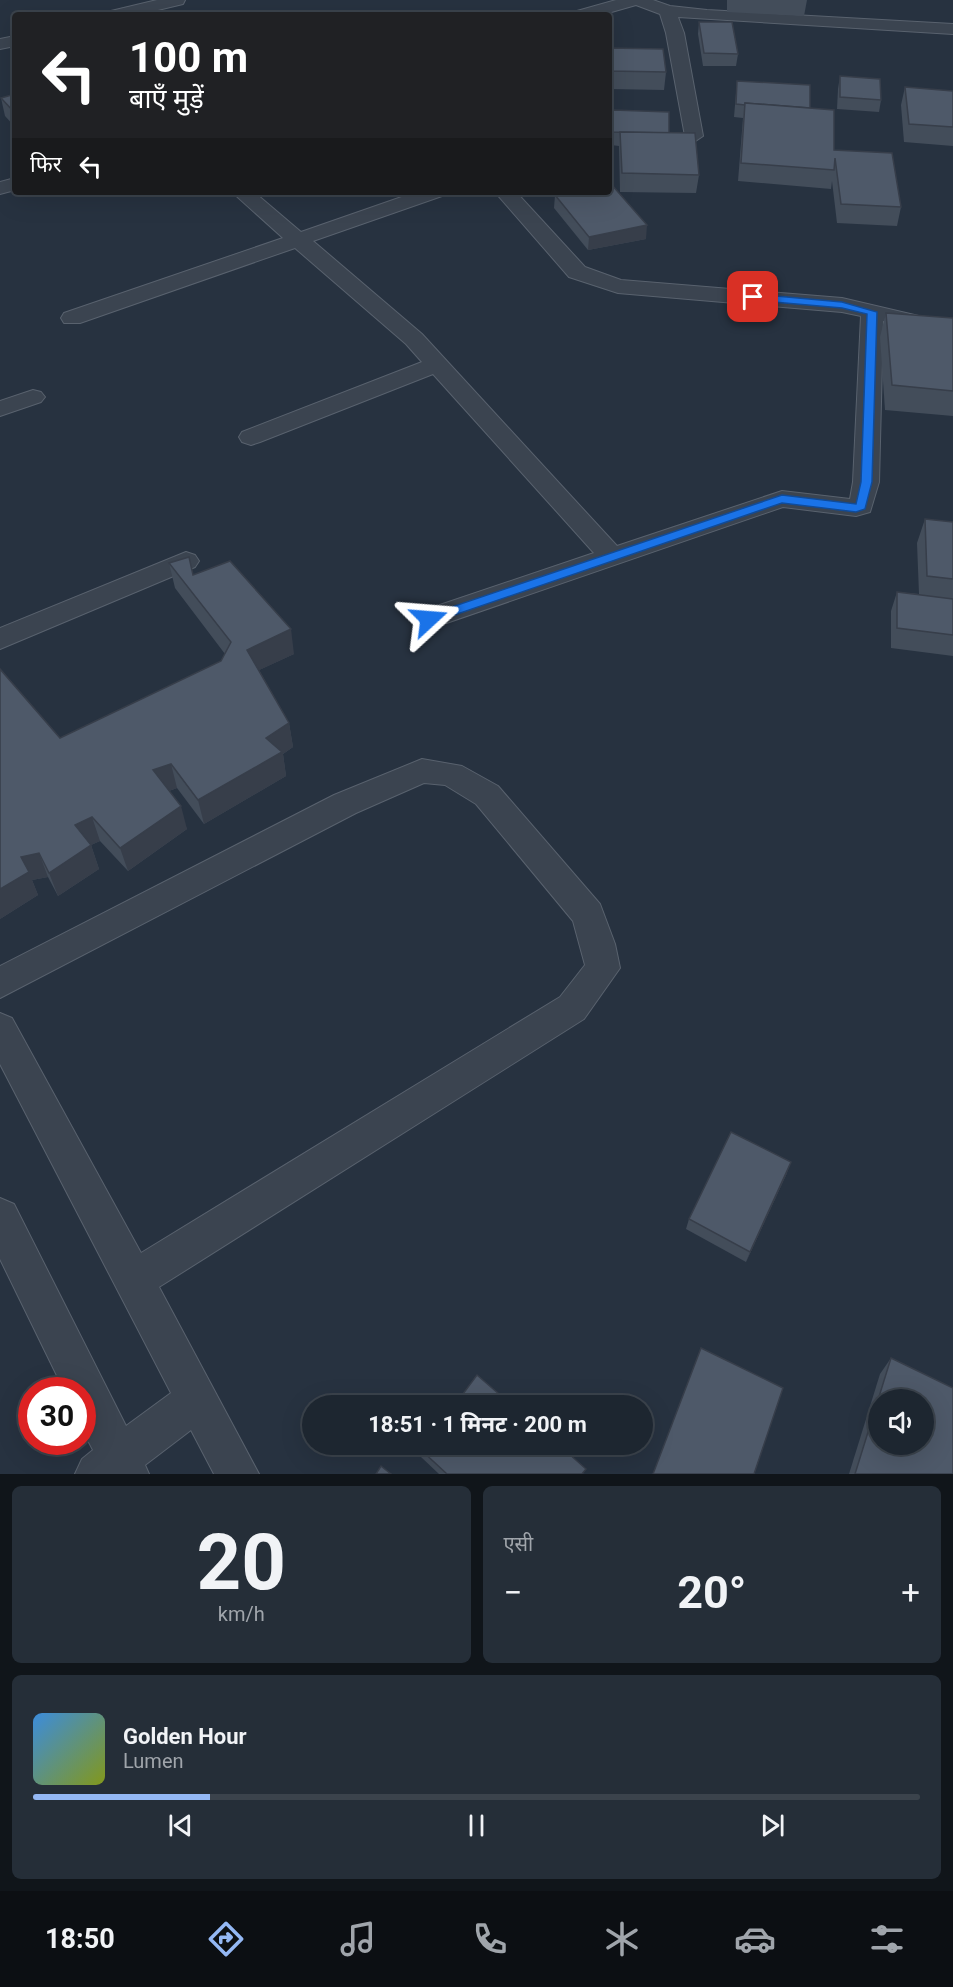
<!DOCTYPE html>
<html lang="hi">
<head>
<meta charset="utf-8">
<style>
  :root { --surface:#1d2630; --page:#252e38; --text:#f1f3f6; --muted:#a0a5ab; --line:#3b434c; --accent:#94b8f4 }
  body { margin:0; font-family:Roboto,"Noto Sans Devanagari",sans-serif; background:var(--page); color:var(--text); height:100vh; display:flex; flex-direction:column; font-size:22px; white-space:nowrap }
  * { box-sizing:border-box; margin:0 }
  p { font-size:20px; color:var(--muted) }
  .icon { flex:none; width:33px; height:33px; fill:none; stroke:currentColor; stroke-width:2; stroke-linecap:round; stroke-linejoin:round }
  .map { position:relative; height:1474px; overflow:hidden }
  .sheet { display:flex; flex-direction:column; gap:12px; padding:12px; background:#10151a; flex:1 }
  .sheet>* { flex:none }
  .guide { position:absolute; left:12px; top:12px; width:600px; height:183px; border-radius:6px; box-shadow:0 6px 24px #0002,0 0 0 2px var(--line); background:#202124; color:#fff; overflow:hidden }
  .controls { position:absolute; left:868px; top:1389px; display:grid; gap:12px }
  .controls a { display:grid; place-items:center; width:66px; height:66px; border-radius:50%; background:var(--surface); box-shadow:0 6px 24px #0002,0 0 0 2px var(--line); font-size:30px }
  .speed { position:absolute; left:18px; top:1377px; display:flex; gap:12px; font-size:30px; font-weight:700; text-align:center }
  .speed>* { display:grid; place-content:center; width:78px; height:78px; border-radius:50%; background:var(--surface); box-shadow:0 6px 24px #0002,0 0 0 2px var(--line); line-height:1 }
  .speed .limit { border:9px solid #d22; background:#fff; color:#111 }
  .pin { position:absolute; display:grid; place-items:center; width:51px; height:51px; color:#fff; margin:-26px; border-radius:12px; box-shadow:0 3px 9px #0006 }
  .me { position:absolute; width:66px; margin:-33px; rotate:71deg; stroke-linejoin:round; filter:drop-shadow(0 0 4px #0008) }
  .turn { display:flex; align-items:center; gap:21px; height:126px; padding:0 18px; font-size:27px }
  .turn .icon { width:78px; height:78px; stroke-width:2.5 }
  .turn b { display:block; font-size:42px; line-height:51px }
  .then { display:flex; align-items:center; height:57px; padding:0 18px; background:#0003; gap:12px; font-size:22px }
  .big { font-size:45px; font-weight:700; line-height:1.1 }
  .sheet .card { flex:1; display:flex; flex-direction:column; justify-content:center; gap:9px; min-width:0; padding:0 21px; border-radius:9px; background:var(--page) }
  .sheet .dial { align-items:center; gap:0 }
  .dial b { font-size:78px; line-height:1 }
  .song { display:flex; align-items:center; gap:18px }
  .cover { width:72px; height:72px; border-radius:9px; background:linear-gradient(135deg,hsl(210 70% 55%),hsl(70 70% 35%)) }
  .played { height:6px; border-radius:3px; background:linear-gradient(90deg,var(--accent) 20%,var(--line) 20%) }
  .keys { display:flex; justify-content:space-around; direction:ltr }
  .heat { display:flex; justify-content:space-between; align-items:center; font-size:33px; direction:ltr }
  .sheet .tiles { flex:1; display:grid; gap:12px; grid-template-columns:1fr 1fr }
  .card:last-child { grid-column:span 2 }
  .trip { position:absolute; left:302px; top:1395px; width:351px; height:60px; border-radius:30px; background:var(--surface); box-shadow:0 6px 24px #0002,0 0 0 2px var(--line); font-weight:700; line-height:60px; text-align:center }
  .tab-bar { display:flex; height:96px; justify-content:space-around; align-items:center; background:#0c0f13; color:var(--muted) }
  .tab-bar .icon { width:42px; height:42px }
  .tab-bar .active { color:var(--accent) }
  .tab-bar b { font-size:27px; color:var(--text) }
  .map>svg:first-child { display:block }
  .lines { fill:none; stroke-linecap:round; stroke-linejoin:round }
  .minor-casing { stroke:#59626e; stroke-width:2 }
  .minor { fill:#3b4450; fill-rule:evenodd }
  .wall { fill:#434d5a }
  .shaded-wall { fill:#373e4a }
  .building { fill:#4e5969; stroke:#373e4a; stroke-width:1.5; fill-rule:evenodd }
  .route { fill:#1a73e8; stroke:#114b97; stroke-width:1.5 }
</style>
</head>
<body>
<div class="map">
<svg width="953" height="1474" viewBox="0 0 953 1474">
  <rect width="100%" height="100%" fill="#273240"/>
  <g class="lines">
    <g class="minor-casing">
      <g id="minor">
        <polygon points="157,0 185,0 183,4 137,15 109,15 111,11"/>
        <polygon points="616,0 653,0 670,6 707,10 953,24 953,34 678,17 684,33 703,136 694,142 685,136 666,33 660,14 636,5 601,15 575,15 577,11"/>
        <polygon points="15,36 15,46 0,49 0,39"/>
        <polygon points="15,178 15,190 0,194 0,182"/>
        <polygon points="232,192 254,192 301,232 416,192 445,192 442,196 313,241 422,334 617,546 782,491 850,499 853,482 861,316 842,312 618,293 569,277 495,192 516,192 585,267 621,280 842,298 953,324 953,338 883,321 879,482 870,512 856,516 783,507 429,629 419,626 415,619 419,612 594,553 433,374 260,442 251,445 242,442 239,437 242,432 422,362 406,344 295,248 80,323 64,323 61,318 64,313 283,238"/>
        <polygon points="33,390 41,392 45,397 41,402 0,416 0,401"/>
        <polygon points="186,552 195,555 199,561 195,567 0,649 0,628"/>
        <polygon points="422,759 462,766 498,786 600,904 615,944 620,968 584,1019 159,1287 259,1474 214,1474 191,1430 145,1465 149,1474 75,1474 82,1459 93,1450 82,1429 82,1390 64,1390 0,1259 0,1198 14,1204 126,1426 171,1393 0,1064 0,1013 12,1018 141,1253 560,997 585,965 573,921 476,804 445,785 424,783 356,813 0,998 0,966 334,795"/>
      </g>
    </g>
    <use href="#minor" class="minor"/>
  </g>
  <g class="wall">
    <polygon points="727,0 807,0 804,16 727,12"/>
    <polygon points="699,22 738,54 736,66 703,66 698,34"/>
    <polygon points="609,48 666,72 664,90 609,89"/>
    <polygon points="840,76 881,100 879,112 837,109 838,89"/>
    <polygon points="737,81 810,108 834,150 901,207 897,226 837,223 832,181 831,189 738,181 743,118 734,117"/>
    <polygon points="905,87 953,91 953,146 904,142 901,105"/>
    <polygon points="15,94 15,127 5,116 1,98"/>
    <polygon points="613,110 669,133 699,175 696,193 620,192 619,146 611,145"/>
    <polygon points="555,195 646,239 588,250 554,208"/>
    <polygon points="886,313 953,318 953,416 885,410 880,337"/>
    <polygon points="925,519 953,522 953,656 891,648 891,611 897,592 919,594 917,543"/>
    <polygon points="169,563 193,575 294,654 259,670 289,723 293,747 283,754 286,776 204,824 177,788 169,791 187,829 128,871 100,841 91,845 99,869 58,896 48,877 32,880 38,895 0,919 60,738 221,661 225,654 175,588"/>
    <polygon points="787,1173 746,1262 686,1229 689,1219"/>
    <polygon points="891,1358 953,1474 849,1474 880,1374"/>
    <polygon points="420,1449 585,1474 439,1474 421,1457"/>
  </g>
  <g class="shaded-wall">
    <polygon points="647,225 646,239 588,250 589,237"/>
    <polygon points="291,629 294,654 251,674 247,650"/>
    <polygon points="289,723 293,747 283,754 286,776 204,824 198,800 266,738"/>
    <polygon points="171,764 177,788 160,794 153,770"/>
    <polygon points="181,806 187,829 128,871 120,848"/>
    <polygon points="92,817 100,841 91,845 99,869 58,896 49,873 75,825"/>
    <polygon points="39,853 48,877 32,880 38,895 0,919 0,889 21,857"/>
    <polygon points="791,1162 787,1173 746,1262 750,1252"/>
  </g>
  <g class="building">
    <polygon points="699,22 732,22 738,54 704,53"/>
    <polygon points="609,48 663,49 666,72 609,71"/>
    <polygon points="840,76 880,79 881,100 840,97"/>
    <polygon points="737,81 810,85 810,108 745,103 745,105 736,104"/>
    <polygon points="905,87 953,91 953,127 909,124"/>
    <polygon points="15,94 15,113 1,98"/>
    <polygon points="745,103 834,110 834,150 892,153 901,207 841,204 835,158 834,170 741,163"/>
    <polygon points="613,110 669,112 669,133 612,132"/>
    <polygon points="620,132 695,133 699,175 622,173"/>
    <polygon points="609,184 611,184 647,225 589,237 555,195 570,192 609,192"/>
    <polygon points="886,313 953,318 953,391 892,385"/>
    <polygon points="925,519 953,522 953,579 927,576"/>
    <polygon points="189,557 193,575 230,561 291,629 247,650 289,723 266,738 282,752 198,800 171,764 153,770 181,806 120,848 92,817 75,825 91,845 49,873 39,853 21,857 29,872 0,889 0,669 60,738 221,661 231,642 169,563"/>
    <polygon points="897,592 953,599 953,635 897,628"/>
    <polygon points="731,1132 791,1162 750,1252 689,1219"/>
    <polygon points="701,1348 783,1388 754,1474 653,1474"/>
    <path d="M891,1358L953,1388V1474H855ZM879,1400H924V1444H879Z"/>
    <polygon points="477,1375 513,1406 454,1406"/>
    <polygon points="424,1444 558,1444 586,1469 582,1474 447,1474 420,1449"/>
    <polygon points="381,1466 391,1474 376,1474"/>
  </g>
  <polygon class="route" points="753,294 842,302 877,312 872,482 865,509 856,512 782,503 434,622 425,622 425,616 782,495 856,504 861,482 867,314 842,308 749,300 749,295"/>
</svg>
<div class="controls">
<a><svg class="icon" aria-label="sound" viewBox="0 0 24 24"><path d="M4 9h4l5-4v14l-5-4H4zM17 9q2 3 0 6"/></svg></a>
</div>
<div class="speed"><div class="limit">30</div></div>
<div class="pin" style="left:753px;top:297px;background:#d93025"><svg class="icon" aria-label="arrive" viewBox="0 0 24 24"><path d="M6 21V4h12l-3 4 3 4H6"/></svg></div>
<svg class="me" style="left:429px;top:619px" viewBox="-20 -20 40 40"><path d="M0-17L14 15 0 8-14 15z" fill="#1a73e8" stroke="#fff" stroke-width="4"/></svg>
<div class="trip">18:51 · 1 मिनट · 200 m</div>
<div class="guide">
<div class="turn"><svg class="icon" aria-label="left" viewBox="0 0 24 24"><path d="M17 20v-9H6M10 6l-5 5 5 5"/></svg><div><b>100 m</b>बाएँ मुड़ें</div></div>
<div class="then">फिर<svg class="icon" aria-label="left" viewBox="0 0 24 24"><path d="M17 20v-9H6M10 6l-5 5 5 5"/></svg></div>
</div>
</div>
<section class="sheet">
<div class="tiles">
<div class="card dial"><b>20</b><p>km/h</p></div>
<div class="card"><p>एसी</p>
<div class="heat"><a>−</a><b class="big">20°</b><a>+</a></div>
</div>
<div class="card">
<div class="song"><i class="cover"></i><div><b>Golden Hour</b><p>Lumen</p></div></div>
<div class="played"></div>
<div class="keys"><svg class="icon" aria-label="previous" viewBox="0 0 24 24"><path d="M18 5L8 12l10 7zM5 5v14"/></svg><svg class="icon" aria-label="pause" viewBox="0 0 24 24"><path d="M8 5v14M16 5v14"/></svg><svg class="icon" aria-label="next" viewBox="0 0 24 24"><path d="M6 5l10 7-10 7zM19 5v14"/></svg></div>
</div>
</div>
</section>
<nav class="tab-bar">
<b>18:50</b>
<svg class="icon active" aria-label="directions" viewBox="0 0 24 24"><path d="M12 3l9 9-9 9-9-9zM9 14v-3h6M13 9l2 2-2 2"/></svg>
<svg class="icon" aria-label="music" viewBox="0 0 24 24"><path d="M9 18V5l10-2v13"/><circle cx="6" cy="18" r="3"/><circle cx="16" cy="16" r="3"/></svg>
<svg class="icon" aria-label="phone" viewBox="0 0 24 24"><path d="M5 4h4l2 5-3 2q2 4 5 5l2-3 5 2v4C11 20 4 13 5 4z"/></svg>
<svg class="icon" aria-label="climate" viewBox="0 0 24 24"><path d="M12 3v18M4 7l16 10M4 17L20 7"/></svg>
<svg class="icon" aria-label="car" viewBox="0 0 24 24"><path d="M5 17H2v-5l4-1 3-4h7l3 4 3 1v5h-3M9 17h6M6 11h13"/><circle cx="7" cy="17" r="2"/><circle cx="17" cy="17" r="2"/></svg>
<svg class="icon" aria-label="filters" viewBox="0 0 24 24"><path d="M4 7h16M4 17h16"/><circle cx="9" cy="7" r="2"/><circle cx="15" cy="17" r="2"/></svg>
</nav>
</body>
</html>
